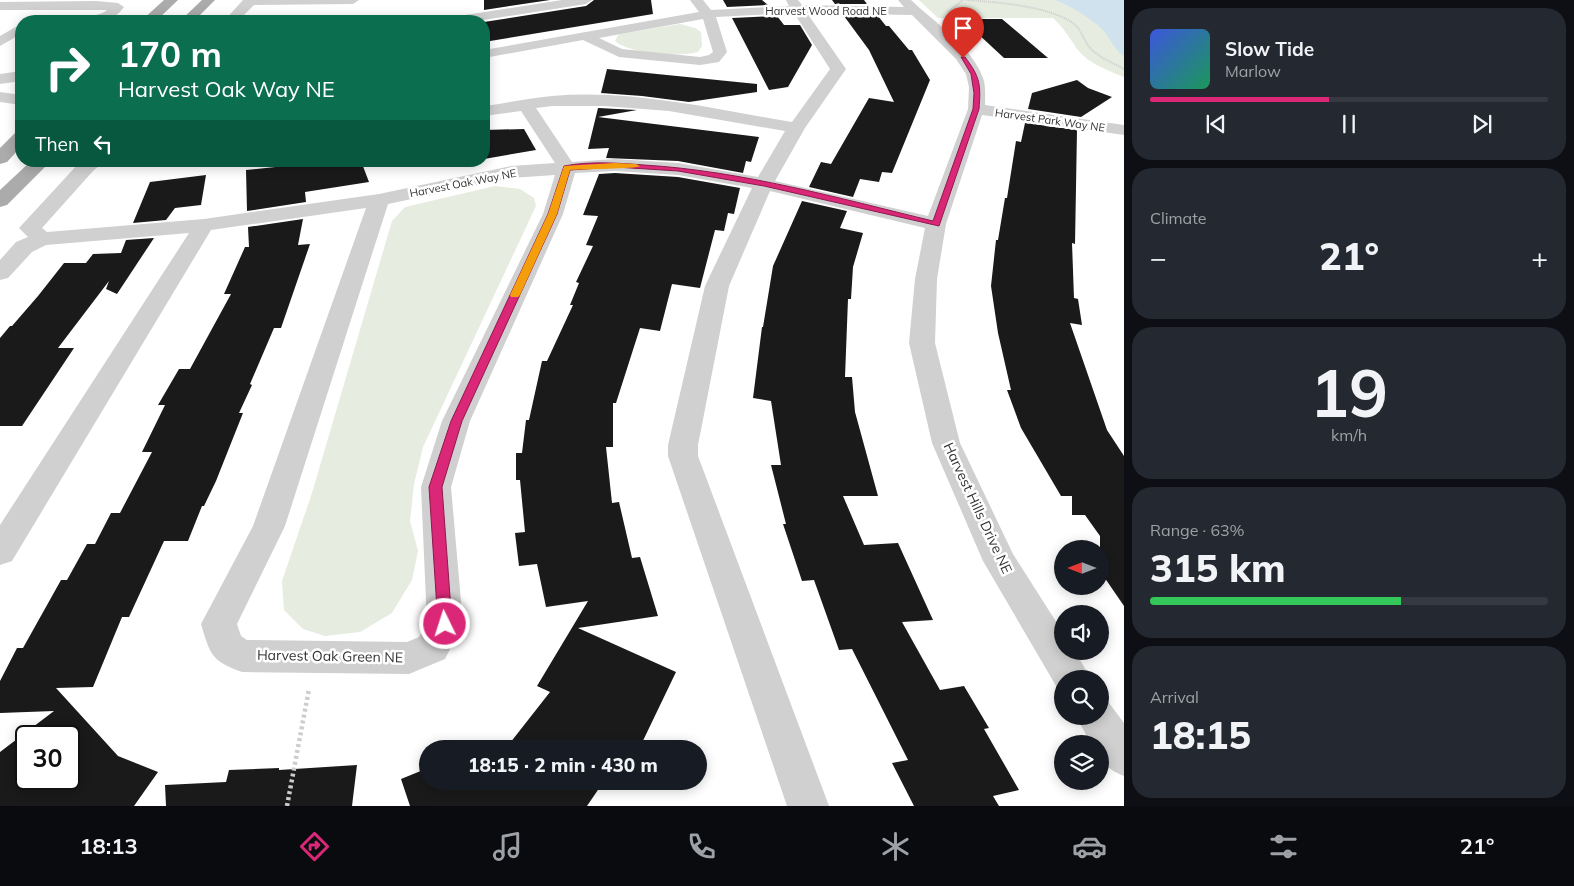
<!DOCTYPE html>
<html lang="en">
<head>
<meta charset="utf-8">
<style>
  :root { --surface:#171b24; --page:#242831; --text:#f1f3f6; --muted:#9ea1a6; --line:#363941; --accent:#db2777 }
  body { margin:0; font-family:Mulish,sans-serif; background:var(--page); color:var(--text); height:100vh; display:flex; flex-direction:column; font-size:19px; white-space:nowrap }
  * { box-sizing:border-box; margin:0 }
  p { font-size:16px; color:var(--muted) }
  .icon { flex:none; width:28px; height:28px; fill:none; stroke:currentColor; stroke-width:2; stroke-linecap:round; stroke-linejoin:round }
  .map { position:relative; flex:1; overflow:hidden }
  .sheet { display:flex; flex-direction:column; gap:8px; padding:8px; background:#0d0f14; width:450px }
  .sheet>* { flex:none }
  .banner { position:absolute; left:15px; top:15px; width:475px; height:152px; border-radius:20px; box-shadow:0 2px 12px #0003; background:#0b6e4f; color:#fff; overflow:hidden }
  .needle { width:32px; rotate:270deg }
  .buttons { position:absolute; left:1054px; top:540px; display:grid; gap:10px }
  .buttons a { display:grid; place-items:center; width:55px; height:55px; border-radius:50%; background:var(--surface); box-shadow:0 2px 12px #0003; font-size:25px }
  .speed { position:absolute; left:15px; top:725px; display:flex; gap:10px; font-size:25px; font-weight:700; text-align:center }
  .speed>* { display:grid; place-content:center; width:65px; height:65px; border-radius:50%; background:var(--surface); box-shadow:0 2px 12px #0003; line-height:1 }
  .speed .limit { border:2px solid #111; border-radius:8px; background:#fff; color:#111 }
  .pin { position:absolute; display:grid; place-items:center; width:42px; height:42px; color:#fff; margin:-51px -21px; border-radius:50% 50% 50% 0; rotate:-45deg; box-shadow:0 0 5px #0007 }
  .pin .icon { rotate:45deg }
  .me { position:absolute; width:55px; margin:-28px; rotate:356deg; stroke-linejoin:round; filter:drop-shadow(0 0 4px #0008) }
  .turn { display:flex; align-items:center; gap:18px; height:105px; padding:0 20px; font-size:22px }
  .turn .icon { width:65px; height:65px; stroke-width:2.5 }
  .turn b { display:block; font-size:35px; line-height:42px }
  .then { display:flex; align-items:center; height:48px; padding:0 20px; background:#0003; gap:10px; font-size:19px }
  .big { font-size:38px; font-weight:800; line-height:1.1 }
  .sheet .widget { flex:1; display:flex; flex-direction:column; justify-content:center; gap:8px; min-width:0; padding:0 18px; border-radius:20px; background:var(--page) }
  .sheet .dial { align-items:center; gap:0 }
  .dial b { font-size:65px; line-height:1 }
  .song { display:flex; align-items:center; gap:15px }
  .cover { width:60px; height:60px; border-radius:8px; background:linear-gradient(135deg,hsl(230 70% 55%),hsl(150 70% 35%)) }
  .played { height:5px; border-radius:2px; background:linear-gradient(90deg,var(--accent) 45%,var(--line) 45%) }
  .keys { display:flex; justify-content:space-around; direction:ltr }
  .heat { display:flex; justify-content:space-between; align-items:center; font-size:28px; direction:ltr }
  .charge { height:8px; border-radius:4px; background:linear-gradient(90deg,#34c759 63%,var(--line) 0) }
  .trip { position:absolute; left:419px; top:740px; width:288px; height:50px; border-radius:25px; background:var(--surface); box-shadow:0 2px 12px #0003; font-weight:800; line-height:50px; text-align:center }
  .dock { display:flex; height:80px; justify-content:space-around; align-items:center; background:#090b0e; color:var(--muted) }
  .dock .icon { width:35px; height:35px }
  .dock .current { color:var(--accent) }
  .dock b { font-size:22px; color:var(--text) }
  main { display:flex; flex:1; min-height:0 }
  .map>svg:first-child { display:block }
  .green { fill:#e6ecdf }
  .water { fill:#cfe2ee }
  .building { fill:#1a1a1a; fill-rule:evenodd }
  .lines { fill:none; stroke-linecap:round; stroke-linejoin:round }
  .path-far1 { stroke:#cdcdcd; stroke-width:2; stroke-dasharray:1 1; stroke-linecap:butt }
  .path { stroke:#cdcdcd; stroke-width:4.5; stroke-dasharray:3 3; stroke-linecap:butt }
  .minor { fill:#d0d0d0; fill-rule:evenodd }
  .major { fill:#ababab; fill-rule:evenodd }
  .route { fill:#db2777; stroke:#8e194d }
  .slow { fill:#f59e0b }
  .labels { text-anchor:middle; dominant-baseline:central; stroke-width:5; stroke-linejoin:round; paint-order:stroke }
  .far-street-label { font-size:11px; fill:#333; stroke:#fff }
  .street-label { font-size:14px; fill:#333; stroke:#fff }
</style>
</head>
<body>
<main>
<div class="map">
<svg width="1124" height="806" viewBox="0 0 1124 806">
  <rect width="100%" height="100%" fill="#fff"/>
  <g class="green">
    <path d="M919,0H1124V77C1107,70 1089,64 1077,49C1069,37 1063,27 1053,18H938Z"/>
    <path d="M680,24L695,28L701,32L702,46L698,52C679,57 630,54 615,41L618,35L621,34Z"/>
    <polygon points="495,186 520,189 534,198 536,206 423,447 414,484 410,521 418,551 412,580 392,613 360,632 325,636 303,629 284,610 282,581 312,493 392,221 405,207"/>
  </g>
  <path class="water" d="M1055,0H1124V56C1114,50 1110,37 1102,29C1089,17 1071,6 1055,0Z"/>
  <g class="building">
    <polygon points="484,0 550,0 484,10"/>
    <polygon points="594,0 651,0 653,14 484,42 484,22 586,6"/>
    <polygon points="723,0 762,0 768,5 727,7"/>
    <polygon points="832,0 864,0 867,4 835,4"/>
    <polygon points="777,16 784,25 800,25 812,45 788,87 769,90 732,18"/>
    <polygon points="844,16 878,16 886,26 889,26 909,50 912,50 930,80 892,173 882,172 879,182 860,179 853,197 809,187 821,162 831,164 869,98 894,102 869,50"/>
    <polygon points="962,19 1002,19 1048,58 1004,58"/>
    <polygon points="607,69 757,84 757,92 689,102 642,96 601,93"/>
    <polygon points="1077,80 1088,88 1112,97 1081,117 1028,109 1032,93"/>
    <polygon points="598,108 637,110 598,117 759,137 751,162 746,161 743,173 678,161 606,158 609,148 588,149"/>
    <polygon points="1025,123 1077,130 1075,244 1072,243 1074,298 1078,299 1082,325 1070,323 1107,430 1124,456 1124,606 1100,571 1100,536 1085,515 1072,515 1072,496 1061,496 1021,428 1007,390 1011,390 998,333 991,286 996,240 998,240 1005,198 1007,198 1016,141 1021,142"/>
    <polygon points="524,129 536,150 484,159 484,130"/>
    <polygon points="333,161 361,161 369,182 305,192 306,202 247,211 246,170"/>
    <polygon points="615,173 678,177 740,188 734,214 728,213 724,231 715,230 700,288 672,284 660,331 640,328 616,403 613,403 613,447 606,447 612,503 619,502 632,558 640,557 658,616 578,628 676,672 639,749 519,749 510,743 550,692 537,686 588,601 546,607 537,564 519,566 515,533 525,532 520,480 516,480 516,453 522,453 526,420 529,420 542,361 547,361 573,305 570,305 579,283 576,282 593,246 586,245 598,216 583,215 599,174"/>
    <polygon points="206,175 201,205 175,208 166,220 133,223 150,182"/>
    <polygon points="802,201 847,211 840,228 863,233 853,267 851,299 848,299 845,377 852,377 855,412 878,496 843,496 864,545 898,543 933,620 902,622 940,690 964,686 989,728 984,729 1019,790 993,796 999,806 914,806 892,763 908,760 852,649 839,650 814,580 802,581 783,524 786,524 771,465 781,465 771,401 753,398 762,327 763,327 773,266"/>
    <path d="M303,219L298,245L310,244L281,328H274L250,384L252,385L239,413H243L216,481L204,506H202L188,541H164L129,617H122L93,687L56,688L118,756L158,772L134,806H0V752L54,711L0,713V681L17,648H23L61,580H67L87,544H95L111,513H120L152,452H142L165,405H158L179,369H190L231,294H224L245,247H249L248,227ZM26,736H69V779H26Z"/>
    <polygon points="154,238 117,294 106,289 109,281 58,348 74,348 22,426 0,426 0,338 10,326 12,326 38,296 64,263 86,263 93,254 121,253 126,240"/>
    <polygon points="357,765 352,806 166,806 165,785 226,782 229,770 279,768 279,770"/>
    <polygon points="428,768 428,781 604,781 587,806 410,806 401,779"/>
  </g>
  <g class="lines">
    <g class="path-far1">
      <path d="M966,0C995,2 1051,6 1074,24C1082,30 1084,42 1091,49C1100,58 1113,63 1124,69"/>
      <polyline points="948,12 963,0"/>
    </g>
    <polyline class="path" points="287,806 309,689"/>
    <g class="minor">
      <polygon points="243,0 359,0 353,4 254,5 238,21 224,21"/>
      <polygon points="562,0 592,0 586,4 477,21 446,21 453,17"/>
      <path d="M690,0H703L711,10L789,6L786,0H798L802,5L904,7L898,0H911C933,21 973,48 983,78C986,86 985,96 985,105L1124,125V135L982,115L946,224L937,279L935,343L960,443L1013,554L1062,631V651H1075L1091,679H1062V692L1059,691L983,561L932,443L909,343L915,279L925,228L770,191L729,286L698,445V456L829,806H787L668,456V445L705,286L752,188L678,175L615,171L575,173L563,214L470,421L451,487L463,624L445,659L409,674L242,672C211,661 210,654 201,624L253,526L366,208L211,230L12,561L0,565V525L189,233L46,245L32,252L8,278L0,280V260L16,242L28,237L19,228L79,163L82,161H105L93,171L42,228L47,232L204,219L379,194L511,166L555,163L521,111L484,116V106C507,103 529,98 552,96C632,89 713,109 792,122L830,69L794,13L716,17L727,52L719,62L700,65L619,57L583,40L484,58V50L699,12ZM807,13L912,15L956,59L966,74L969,87L968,109L928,216L775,181L805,128L846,69ZM703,19L713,52L709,55L700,57L622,49L599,38ZM553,106H604L669,111L785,131L758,177L678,163L615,159L572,162L536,108ZM555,175L543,214L442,421L421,487L427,623L419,637L407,642L247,640L241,636L237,624L285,526L388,204L511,178Z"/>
      <path d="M96,1L118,3L124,7C114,21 101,22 84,21C89,14 101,16 107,10H0V2Z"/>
      <polygon points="21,24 21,34 0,46 0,36"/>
      <polygon points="21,71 21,81 0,84 0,74"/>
      <polygon points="0,92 21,95 21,105 0,102"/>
      <path d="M1100,700L1109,703L1124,723V776C1107,769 1100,763 1100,744H1091L1076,716H1100Z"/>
    </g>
    <g class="major">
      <polygon points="164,0 178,0 156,21 141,21"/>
      <polygon points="202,0 215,0 194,21 180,21"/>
      <polygon points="21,132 21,147 7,162 0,164 0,148 15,133"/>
      <polygon points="31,161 51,161 7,205 0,207 0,190"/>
    </g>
  </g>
  <path class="route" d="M961,57H965C980,77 981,84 979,109L939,226L764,186L678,171L615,167L570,170L557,214L462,421L442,487L452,624L450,629L445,630L440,629L438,624L429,487L451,421L548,214L564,166C590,161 618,163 644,165C742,171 838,198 933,221L973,109L974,93L971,74Z"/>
  <path class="slow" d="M615,163L636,164L640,166C637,169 580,169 570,170L557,214L520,295L518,297H511L510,295L548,214L564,166Z"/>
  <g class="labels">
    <g class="far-street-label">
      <text x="826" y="11">Harvest Wood Road NE</text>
      <text transform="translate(1050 120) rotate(8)">Harvest Park Way NE</text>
      <text transform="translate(463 183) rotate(-11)">Harvest Oak Way NE</text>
    </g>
    <g class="street-label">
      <text transform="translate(978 508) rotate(65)">Harvest Hills Drive NE</text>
      <text transform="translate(330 656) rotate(1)">Harvest Oak Green NE</text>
    </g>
  </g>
</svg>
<div class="buttons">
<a><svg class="needle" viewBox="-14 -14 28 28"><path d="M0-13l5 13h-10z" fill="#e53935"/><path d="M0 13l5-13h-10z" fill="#9ea1a6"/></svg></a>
<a><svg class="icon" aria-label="sound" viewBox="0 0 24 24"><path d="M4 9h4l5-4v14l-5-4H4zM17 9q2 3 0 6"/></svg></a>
<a><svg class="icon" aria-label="search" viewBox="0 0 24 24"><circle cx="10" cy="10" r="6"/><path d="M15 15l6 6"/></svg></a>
<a><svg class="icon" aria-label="layers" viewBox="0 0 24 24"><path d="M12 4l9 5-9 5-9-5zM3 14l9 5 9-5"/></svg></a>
</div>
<div class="speed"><div class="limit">30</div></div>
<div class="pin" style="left:963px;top:58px;background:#d93025"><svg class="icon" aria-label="arrive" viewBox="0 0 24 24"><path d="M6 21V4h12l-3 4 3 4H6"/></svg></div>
<svg class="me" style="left:445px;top:624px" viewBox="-20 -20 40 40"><circle r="17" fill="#db2777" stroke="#fff" stroke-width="3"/><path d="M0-11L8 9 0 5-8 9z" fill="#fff"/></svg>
<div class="trip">18:15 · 2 min · 430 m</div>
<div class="banner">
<div class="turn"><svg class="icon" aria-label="right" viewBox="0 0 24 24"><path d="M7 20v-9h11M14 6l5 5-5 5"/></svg><div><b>170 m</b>Harvest Oak Way NE</div></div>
<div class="then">Then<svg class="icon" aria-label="left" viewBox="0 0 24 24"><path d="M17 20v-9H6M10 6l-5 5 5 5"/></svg></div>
</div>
</div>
<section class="sheet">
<div class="widget">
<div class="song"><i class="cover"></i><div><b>Slow Tide</b><p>Marlow</p></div></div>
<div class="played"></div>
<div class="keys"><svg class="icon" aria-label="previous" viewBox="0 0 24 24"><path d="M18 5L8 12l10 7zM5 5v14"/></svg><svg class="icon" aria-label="pause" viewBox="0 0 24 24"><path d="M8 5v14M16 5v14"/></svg><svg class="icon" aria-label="next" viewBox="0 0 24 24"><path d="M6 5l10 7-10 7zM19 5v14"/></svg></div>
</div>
<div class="widget"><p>Climate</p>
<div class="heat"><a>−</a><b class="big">21°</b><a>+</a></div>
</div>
<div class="widget dial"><b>19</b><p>km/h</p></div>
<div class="widget"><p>Range · 63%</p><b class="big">315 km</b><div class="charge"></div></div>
<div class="widget"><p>Arrival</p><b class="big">18:15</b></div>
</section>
</main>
<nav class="dock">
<b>18:13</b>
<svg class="icon current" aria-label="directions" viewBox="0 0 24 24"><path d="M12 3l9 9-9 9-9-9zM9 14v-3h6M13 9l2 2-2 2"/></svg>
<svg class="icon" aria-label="music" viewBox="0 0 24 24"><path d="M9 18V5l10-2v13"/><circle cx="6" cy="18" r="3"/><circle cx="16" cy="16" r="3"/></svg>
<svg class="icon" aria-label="phone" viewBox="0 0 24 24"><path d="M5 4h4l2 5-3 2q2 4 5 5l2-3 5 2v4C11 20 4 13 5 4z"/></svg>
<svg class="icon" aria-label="climate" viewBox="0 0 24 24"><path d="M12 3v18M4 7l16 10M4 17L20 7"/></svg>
<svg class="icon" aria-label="car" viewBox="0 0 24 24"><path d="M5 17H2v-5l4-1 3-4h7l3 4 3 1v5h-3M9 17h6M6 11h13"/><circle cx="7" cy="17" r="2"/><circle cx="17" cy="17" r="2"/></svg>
<svg class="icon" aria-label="filters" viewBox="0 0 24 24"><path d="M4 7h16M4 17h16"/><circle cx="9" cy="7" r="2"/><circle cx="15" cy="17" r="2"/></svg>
<b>21°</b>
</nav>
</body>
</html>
